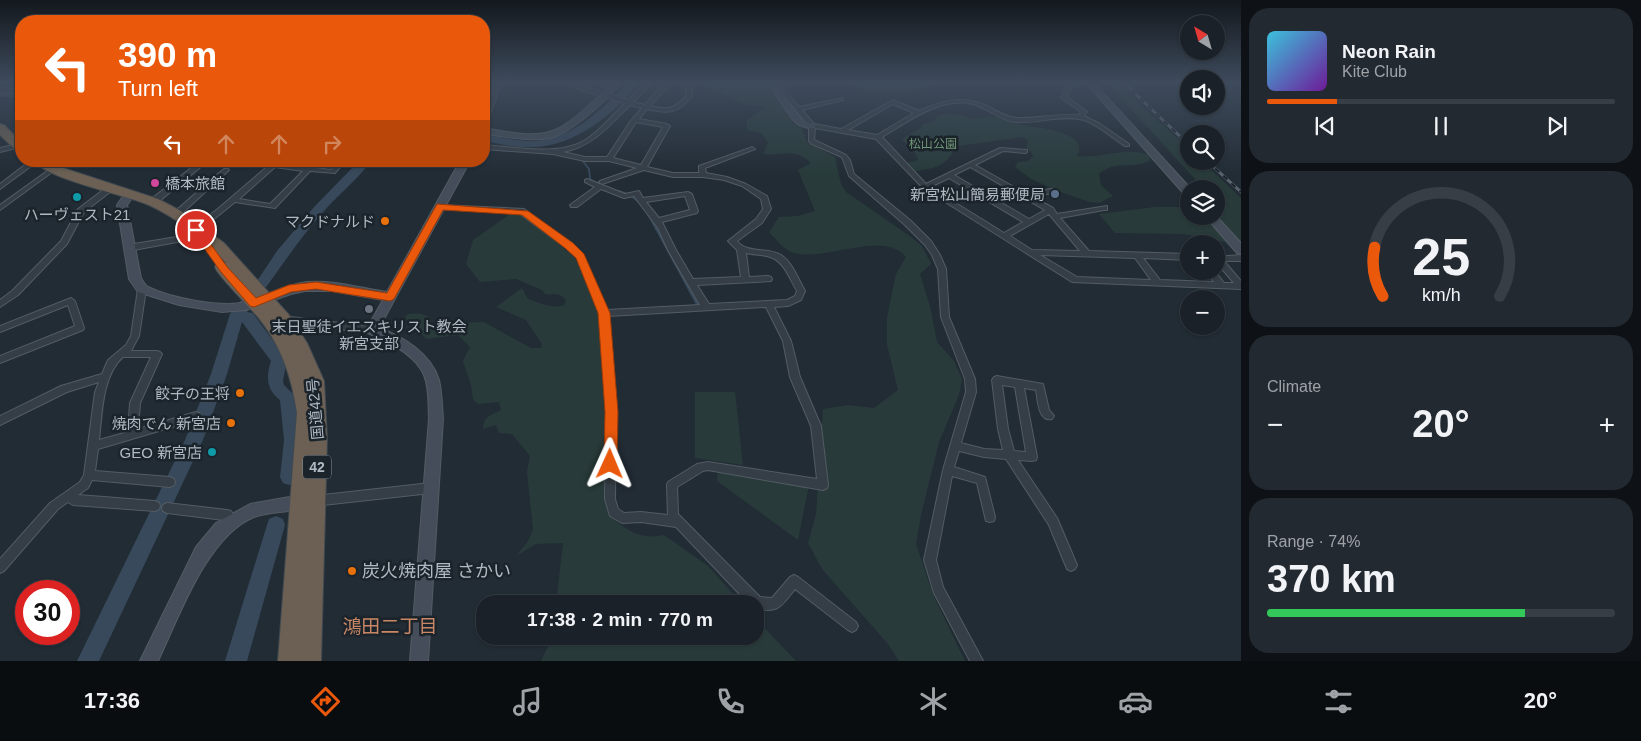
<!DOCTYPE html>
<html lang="en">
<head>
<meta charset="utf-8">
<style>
  :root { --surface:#1a2128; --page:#232930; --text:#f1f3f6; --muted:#9fa3a8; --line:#383e45; --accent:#ea580c }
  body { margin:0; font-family:Arial,"Noto Sans JP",sans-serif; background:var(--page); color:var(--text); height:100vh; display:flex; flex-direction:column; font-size:19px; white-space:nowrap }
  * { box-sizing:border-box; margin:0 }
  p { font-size:16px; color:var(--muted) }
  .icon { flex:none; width:28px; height:28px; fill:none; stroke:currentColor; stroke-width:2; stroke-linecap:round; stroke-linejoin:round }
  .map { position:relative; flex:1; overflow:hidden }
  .side { display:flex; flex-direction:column; gap:8px; padding:8px; background:#0e1216; width:400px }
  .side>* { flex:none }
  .hud { position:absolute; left:15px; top:15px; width:475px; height:152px; border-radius:20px; box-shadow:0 1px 4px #0004,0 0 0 1px var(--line); background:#ea580c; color:#fff; overflow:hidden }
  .needle { width:32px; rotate:323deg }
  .fabs { position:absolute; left:1180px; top:15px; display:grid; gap:10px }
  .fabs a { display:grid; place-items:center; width:45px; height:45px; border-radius:50%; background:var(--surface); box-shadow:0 1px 4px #0004,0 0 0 1px var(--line); font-size:25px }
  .speed { position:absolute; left:15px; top:580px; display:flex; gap:10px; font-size:25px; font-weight:700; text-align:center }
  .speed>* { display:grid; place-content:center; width:65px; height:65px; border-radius:50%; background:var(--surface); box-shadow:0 1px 4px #0004,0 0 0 1px var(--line); line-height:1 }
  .speed .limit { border:8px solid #d22; background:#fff; color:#111 }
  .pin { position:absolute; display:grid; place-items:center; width:42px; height:42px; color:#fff; margin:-21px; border:2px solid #fff; border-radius:50%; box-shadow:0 1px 5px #0007 }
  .me { position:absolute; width:55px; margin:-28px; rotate:1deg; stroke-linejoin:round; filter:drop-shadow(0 0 4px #0008) }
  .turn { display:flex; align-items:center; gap:18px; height:105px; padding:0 20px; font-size:22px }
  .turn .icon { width:65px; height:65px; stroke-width:2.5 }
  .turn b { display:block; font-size:35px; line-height:42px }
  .lanes { display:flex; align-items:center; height:48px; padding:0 20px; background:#0003; justify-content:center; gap:25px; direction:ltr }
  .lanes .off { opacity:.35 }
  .big { font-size:38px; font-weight:600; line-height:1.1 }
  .side .widget { flex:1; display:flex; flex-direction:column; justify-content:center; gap:8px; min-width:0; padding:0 18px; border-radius:20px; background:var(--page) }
  .side .dial { align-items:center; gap:0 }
  .dial svg { height:130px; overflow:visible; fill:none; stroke:var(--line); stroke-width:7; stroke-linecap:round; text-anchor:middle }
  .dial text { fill:var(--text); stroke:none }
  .song { display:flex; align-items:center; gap:15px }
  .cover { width:60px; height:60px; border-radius:8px; background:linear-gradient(135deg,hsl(190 70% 55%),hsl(280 70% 35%)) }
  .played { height:5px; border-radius:2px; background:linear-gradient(90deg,var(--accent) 20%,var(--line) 20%) }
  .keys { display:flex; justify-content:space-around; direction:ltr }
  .heat { display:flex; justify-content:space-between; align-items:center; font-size:28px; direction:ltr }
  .charge { height:8px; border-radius:4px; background:linear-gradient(90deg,#34c759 74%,var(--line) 0) }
  .trip { position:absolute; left:476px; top:595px; width:288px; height:50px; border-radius:20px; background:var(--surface); box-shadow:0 1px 4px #0004,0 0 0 1px var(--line); font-weight:600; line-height:50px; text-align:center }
  .tabs { display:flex; height:80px; justify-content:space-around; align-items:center; background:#0a0d10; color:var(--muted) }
  .tabs .icon { width:35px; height:35px }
  .tabs .current { color:var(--accent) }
  .tabs b { font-size:22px; color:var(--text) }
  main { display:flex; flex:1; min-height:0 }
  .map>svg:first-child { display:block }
  .green { fill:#283b3a }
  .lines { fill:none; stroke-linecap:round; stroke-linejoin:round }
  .stream-far1 { stroke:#37495b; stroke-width:2 }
  .stream { stroke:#37495b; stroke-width:2.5 }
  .river { fill:#37495b; fill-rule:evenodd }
  .street-casing { stroke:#535c64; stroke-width:2 }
  .secondary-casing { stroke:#535c64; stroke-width:2 }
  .highway-casing { stroke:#404951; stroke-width:2 }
  .street { fill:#353e46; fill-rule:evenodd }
  .secondary { fill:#444d59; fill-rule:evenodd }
  .highway { fill:#6b6053; fill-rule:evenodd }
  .rail-casing { stroke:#5a646f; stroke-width:3 }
  .rail { stroke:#1b232b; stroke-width:2; stroke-dasharray:5.5; stroke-linecap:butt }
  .route { fill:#ea580c; stroke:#983908 }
  .hotel-dot { fill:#d1479c; stroke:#1b232b; stroke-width:2 }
  .service-dot { fill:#5c6f8a; stroke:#1b232b; stroke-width:2 }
  .culture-dot { fill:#0f9aa8; stroke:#1b232b; stroke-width:2 }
  .food-dot { fill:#e8710a; stroke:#1b232b; stroke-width:2 }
  .worship-dot { fill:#6b7280; stroke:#1b232b; stroke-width:2 }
  .labels { text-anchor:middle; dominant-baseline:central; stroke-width:5; stroke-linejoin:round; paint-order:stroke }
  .far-park-label { font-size:12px; fill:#719676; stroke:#1b232b }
  .shield { fill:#1b232b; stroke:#838c95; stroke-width:1 }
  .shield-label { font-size:14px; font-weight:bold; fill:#b0b9c3 }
  .poi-label { font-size:15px; fill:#b0b9c3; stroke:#1b232b; text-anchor:end }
  .street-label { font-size:15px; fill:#b0b9c3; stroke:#1b232b }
  .near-poi-label { font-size:18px; fill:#b0b9c3; stroke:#1b232b; text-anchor:start }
  .near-neighbourhood-label { font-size:19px; fill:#c98765; stroke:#1b232b }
</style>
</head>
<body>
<main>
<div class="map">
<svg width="1241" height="661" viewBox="0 0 1241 661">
  <rect width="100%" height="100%" fill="#222c35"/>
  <g class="green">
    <path d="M700,83H779L793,124L801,126L807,142L835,157L841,184L846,192L911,237L922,246L931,264L920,274L931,310L937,342L954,361L962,379L959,395L939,442L921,515L916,544L934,597L965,661H899L888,644L822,569L808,543L816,514L823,409L848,405L874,408L898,390L887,345V317L896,274L906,257C883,228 821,264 791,252C782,248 776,239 769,232L779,217L798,216L815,211L798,170L811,163C794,147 783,156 763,154L768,142L761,133L747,130V120L766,107L744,104Z"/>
    <polygon points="842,83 944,83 933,84 924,89 870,91"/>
    <polygon points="1107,83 1117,83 1189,149 1189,161 1202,161 1241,198 1241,245 1183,234 1115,233 1099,214 1155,207 1189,207 1189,216 1216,216 1216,189 1201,189 1195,179"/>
    <path d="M945,114C951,115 955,114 960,115C964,115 967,118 971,118C978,120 987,116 994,117C1001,117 1009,122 1016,124C1030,127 1092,130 1077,156C1101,159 1126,146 1149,155L1150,160C1132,171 1118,158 1099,174L1101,185L1113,196L1099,203L1089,202L1058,191L1031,179L1015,167L1018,162L1028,161L1033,156L1031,152L1026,148L1028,140L1023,137L958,146C953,150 952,155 948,159C940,168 927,169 916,171L907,163L918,160L916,154L902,139L922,127L923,123C930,124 935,121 938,115Z"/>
    <path d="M510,214H523L575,258L599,309L605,378L604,478L610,516C627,531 641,540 664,535L708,566L742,604H556L563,543L536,544L516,556L528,541L533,530L527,472L530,456L512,434L499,433L496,425L483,429C484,415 491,416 501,410L499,402L478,404L473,399L471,385L463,361L470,347L458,335L426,339C420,330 409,327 405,317L408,314C416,313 425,313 431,319V324L484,322L531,348H541L542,344L526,320L496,307L522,288L528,299C538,302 553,310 564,305L566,300C558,291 554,296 545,294L542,290L516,279L480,282L466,264L473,240Z"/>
    <polygon points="695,392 735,392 743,465 695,458"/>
    <polygon points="718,471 809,485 798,540 717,481"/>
    <polygon points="755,618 796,661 541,661 553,636 755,636"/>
  </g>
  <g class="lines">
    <g class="stream-far1">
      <polyline points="582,160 589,169 590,179 598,184"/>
      <path d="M612,190C637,193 646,208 656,229"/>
    </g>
    <polyline class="stream" points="656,228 697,304"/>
    <g class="river">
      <path d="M629,83H639C614,114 575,146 534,147C517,148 500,144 484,141V135C501,137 518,141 534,141C574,139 602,108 629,83Z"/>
      <rect x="0" y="91" width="21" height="6"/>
      <path d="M359,161H371C357,180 339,194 324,211C295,243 274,279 247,312L253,313L287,360L283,381L284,385L296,397L302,440L298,477L295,483L289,485L283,483L280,477L284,440L280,400C266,390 266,376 271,361L242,322L227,374L203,440L99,661H77L185,440L211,374L230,314L257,281L277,251L315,206Z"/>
      <polygon points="276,516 283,519 285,525 247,661 225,661 267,525 269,519"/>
    </g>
    <g class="street-casing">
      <g id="street">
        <polygon points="495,83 501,83 487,123 484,125 484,115"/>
        <path d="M567,83H574L628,100L646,83H652L633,102L645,105L664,83H670L650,106C668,110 673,110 686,96V83H692V96C678,114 668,114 647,109L639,119L667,124L670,126L647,167L673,173H699V166L750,148L752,147L755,149L705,168L706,173L727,177L746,184L767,196L771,209L762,223L737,241C747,254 767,247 781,255C793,263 798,279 805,291L801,300L788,306L774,307L791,341L800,377L821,426L828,485L827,488L823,490L708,470L703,471L677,487L678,514L760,597L772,598L790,577L794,575L798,577L856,622L858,626L856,630L852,632L848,630L795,589C781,606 779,614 755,608V604H749L676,527L641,522L622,523L610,516L605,499L606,412L600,313L577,258L566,248L519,213L440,209L436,207L440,205L524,209L572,244L583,255L607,310L700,305L668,250L658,228L634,196L624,198L601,189L577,207H571L570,205L595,187L585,182V180L587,179L625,194L639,191L643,198L688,192L692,194L698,211L697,213L662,222L676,250L693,279L741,277L737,250L728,241L756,219L763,209L761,199L742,186L724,180L703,177H673L644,170L602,184L599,182L600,181L637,168L609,161H585L553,154L484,149V145C516,147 565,158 591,136C603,127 614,114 625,103L586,92ZM630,105L642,108L630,122L607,157H585L563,152C592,147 610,125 630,105ZM636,122L663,127L641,165L613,158ZM685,196L690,210L659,218L646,202ZM746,253C753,255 762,254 770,257C784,261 790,279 797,291L795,296L787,300L709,304L697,285L771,281L772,279L771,277L768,276L749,277ZM766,307L783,341L790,377L811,426L817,479L708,462L697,464L668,482L667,485L668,515L641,512L624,513L618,509L615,499L616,412L608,316Z"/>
        <path d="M778,83H784V88L799,107L843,98V100L802,110L814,124L841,129L893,100L919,111C942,100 965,95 989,107C998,112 1007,117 1017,118C1038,119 1058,113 1079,115L1081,112L1061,98L1067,83H1073L1067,97L1086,111L1087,112L1084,116L1100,124L1129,144V146H1125C1112,138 1094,121 1079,119C1058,115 1036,124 1015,122C999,120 988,108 973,104C941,96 907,122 882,137L926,184L1000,148L1027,150V152L1025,153L1003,151L975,165L1028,195L1049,189H1052V193L1033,197L1053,208L1057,214L1107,206V210H1104L1060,218L1089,251L1189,254V260L1143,258L1160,280L1214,282L1206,271H1215L1224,283H1234L1216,262V257L1241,255V261H1224L1241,281V289L1072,282L923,188L876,139L815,128L814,140L846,155L850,160L854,174L911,221L931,241L940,255L946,269L949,317L975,379L976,392L961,443L984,449L1003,450L998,429L992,380L994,377L997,376L1043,384L1049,410L1054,416L1052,419C1038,422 1038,400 1036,390L1024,388L1037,457L1036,460L1032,461L1018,460L1057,518L1077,565L1075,569L1071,571L1067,569L1049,525L1006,459L984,457L959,451L954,467L985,477L995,517L994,521L990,522L986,521L977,483L952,476L936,560L943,587L983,661H970L934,593L924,560L943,470L966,392L965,379L941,317L938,269L932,255L925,245L905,225L849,176L842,157L812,144L809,141V126L779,89ZM893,104L914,113L877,135L848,130ZM970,167L1045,210L1029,219L954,175ZM949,178L1023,222L1004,233L930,187ZM1049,214L1080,251L1032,250L1010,236ZM1040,255L1135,258L1151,280L1077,277ZM1002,385L1015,387L1026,452L1014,451L1008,429Z"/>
        <polygon points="0,88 21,89 21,93 0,92"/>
        <polygon points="18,144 21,146 20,147 0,152 0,148"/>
        <polygon points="30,161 38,161 0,189 0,184"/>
        <polygon points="172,161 180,161 174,165 171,163"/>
        <polygon points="200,161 208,161 186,179 206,184 224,169 228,169 229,170 179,216 173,216 172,214 203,187 182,182 156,204 150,204 150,200"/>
        <path d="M261,161L331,170L338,161H345L335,173L310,171L275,208L235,202L188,240L128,251L125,250L124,248L128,245L183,236L219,208L268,166L261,164L260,163ZM275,167L303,171L270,204L239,199Z"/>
        <polygon points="53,167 55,168 55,170 0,210 0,205"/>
        <polygon points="107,187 110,187 114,189 84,212 67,244 18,295 0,307 0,300 12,291 61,241 78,209"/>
        <path d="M142,286L146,289L139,336L131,351H157L160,352L162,354L140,403L138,429L196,412L199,413L201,416L199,419L196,420L98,449L95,471L170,477L174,479L175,482L174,485L170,487L92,480L88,488L78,495L155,501L159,503L160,506L159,509L155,511L73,505L68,502L58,509L4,571L0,573V559L50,503L80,482L84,475L95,392L99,382L67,392L0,425V416L61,386L102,374L108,360L126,345L131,336L138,289ZM123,357H151L130,403L128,432L99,440C102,415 102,375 123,357Z"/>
        <polygon points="71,298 75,301 84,328 83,330 0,363 0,356 75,326 68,305 0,332 0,326"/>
        <polygon points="283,316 372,327 376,330 372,333 283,322 279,319"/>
        <polygon points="431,483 435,485 436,488 435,491 431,493 314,506 310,504 309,501 310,498 314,496"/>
        <polygon points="167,503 227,510 231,511 238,521 237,525 233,526 229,525 224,520 167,513 163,511 162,508 163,505"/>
      </g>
    </g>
    <g class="secondary-casing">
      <g id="secondary">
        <path d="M612,83H621C606,100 572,133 550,138C529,142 505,136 484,134V128C504,131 529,138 549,132C571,126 596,98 612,83Z"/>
        <path d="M770,83H778C779,87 796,113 800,118C804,122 810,123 815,124V128C809,129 801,127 796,123C792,120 771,88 770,83Z"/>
        <polygon points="1086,83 1094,83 1191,189 1189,189 1189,196 1185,195"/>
        <path d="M460,161H470L379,328C404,337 431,354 439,380C442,393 442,406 443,419L428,661H410L429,419C428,405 430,389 424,375C415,354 388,341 368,333L366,330L383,300L332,291H305L291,294L246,310L222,312L179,305L138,292L129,279L117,205L126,192L130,191L135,194L127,205L141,278C143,282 145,285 148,287C170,298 222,308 245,302C267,296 285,284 307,282C334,280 360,288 387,292Z"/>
        <polygon points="1205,216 1216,216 1241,243 1241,254 1237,253"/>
        <path d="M301,495L306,497L309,502L306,507C290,513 271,511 254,517C207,536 179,617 158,661H140L196,547L216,523L250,504Z"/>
      </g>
    </g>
    <g class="highway-casing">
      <g id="highway">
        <polygon points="0,124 4,125 21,142 21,152 17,151 0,135"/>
        <path d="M34,161H49L60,167L158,199L181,211L224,243L289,315L307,343L324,381L327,438L321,661H278L297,413C292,377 281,345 258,317C244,301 229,287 217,271L215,267L217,263H226C206,240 177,218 149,205C123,194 50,180 34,161Z"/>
      </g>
    </g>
    <use href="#street" class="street"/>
    <use href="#secondary" class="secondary"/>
    <use href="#highway" class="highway"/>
    <g class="rail-casing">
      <g id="rail">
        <polyline points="1124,83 1189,145"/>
        <polyline points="1207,161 1241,192"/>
      </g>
    </g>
    <use href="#rail" class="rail"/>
  </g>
  <linearGradient id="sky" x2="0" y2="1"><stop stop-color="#13181d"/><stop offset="0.47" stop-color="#3e4b5c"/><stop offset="1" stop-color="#3e4b5c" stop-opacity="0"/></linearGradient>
  <rect width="1241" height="175" fill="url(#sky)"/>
  <polygon class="route" points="437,204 528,211 573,243 584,254 610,313 618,412 617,464 615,468 610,470 606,468 604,464 605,412 598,313 576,258 565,248 522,215 443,210 394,299 390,301 316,289 291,292 254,307 250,306 221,272 191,230 192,228 199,228 228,268 256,298 289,285 316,282 387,293"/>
  <circle class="hotel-dot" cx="155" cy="183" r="5"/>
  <circle class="service-dot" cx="1055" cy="194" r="5"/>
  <g class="culture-dot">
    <circle cx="77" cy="197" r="5"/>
    <circle cx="212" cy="452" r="5"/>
  </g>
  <g class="food-dot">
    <circle cx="385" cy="221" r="5"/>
    <circle cx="240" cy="393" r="5"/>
    <circle cx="231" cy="423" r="5"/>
    <circle cx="352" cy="571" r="5"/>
  </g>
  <circle class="worship-dot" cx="369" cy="309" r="5"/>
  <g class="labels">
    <g class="far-park-label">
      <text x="933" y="144">松山公園</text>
    </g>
    <rect class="shield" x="303" y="455.5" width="28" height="23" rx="4"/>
    <g class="shield-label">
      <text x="317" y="467">42</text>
    </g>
    <g class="poi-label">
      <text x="165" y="183" text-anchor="start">橋本旅館</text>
      <text x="1045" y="194">新宮松山簡易郵便局</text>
      <text x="77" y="214" text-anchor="middle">ハーヴェスト21</text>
      <text x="375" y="221">マクドナルド</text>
      <text x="369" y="326" text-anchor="middle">末日聖徒イエスキリスト教会<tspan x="369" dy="17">新宮支部</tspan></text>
      <text x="230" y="393">餃子の王将</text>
      <text x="221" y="423">焼肉でん 新宮店</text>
      <text x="202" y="452">GEO 新宮店</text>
    </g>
    <g class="street-label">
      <text transform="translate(315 409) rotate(-95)">国道42号</text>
    </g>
    <g class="near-poi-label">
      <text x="362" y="571">炭火焼肉屋 さかい</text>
    </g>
    <g class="near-neighbourhood-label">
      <text x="390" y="626">鴻田二丁目</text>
    </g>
  </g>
</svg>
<div class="fabs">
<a><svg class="needle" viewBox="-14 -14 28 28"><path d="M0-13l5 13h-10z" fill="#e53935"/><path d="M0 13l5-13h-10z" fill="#9fa3a8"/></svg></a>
<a><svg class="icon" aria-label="sound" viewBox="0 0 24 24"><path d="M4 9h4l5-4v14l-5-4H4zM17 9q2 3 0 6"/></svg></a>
<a><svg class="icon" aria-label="search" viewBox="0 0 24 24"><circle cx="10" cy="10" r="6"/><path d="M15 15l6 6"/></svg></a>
<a><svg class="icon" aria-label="layers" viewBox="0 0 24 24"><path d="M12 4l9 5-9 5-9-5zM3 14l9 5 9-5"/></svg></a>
<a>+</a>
<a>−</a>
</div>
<div class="speed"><div class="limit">30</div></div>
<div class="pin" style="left:196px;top:230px;background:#d93025"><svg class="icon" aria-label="arrive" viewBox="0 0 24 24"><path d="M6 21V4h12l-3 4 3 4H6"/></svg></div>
<svg class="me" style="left:610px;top:464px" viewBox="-20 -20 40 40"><path d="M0-17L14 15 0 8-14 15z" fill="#ea580c" stroke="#fff" stroke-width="4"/></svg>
<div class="trip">17:38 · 2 min · 770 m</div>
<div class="hud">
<div class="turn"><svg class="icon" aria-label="left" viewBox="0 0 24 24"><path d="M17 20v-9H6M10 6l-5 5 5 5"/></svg><div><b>390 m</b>Turn left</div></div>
<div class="lanes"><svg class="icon" aria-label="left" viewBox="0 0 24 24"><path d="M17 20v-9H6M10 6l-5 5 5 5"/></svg><svg class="icon off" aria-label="ahead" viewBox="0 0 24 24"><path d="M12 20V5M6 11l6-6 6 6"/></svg><svg class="icon off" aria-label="ahead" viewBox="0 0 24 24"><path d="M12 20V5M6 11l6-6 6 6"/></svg><svg class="icon off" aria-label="right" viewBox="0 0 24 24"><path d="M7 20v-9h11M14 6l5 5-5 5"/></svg></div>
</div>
</div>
<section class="side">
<div class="widget">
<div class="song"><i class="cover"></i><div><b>Neon Rain</b><p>Kite Club</p></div></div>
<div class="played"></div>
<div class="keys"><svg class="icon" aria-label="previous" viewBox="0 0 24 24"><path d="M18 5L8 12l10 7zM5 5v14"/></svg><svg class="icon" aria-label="pause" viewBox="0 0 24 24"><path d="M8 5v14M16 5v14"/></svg><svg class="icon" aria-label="next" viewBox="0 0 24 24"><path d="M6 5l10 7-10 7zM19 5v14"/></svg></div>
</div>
<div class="widget dial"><svg viewBox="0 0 100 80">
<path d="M14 69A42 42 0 1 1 86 69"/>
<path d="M14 69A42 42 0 0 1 9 39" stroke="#ea580c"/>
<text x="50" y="56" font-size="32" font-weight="700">25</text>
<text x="50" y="72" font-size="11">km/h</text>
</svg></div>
<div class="widget"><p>Climate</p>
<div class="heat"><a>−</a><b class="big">20°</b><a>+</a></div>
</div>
<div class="widget"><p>Range · 74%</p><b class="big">370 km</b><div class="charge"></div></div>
</section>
</main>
<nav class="tabs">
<b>17:36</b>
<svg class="icon current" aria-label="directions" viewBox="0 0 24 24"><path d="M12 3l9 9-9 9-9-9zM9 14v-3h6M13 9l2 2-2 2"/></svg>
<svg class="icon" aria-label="music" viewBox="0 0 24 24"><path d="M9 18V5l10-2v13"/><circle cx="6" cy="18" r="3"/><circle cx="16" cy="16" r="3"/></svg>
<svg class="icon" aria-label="phone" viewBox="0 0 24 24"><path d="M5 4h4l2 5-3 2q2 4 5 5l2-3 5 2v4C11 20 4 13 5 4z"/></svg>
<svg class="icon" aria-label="climate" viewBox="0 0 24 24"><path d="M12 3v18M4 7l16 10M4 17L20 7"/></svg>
<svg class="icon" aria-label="car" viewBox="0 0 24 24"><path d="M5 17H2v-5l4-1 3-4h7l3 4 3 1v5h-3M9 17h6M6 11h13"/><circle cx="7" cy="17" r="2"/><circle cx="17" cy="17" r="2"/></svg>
<svg class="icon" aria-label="filters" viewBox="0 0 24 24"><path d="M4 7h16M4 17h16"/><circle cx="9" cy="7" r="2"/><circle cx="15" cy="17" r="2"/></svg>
<b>20°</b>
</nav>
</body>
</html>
